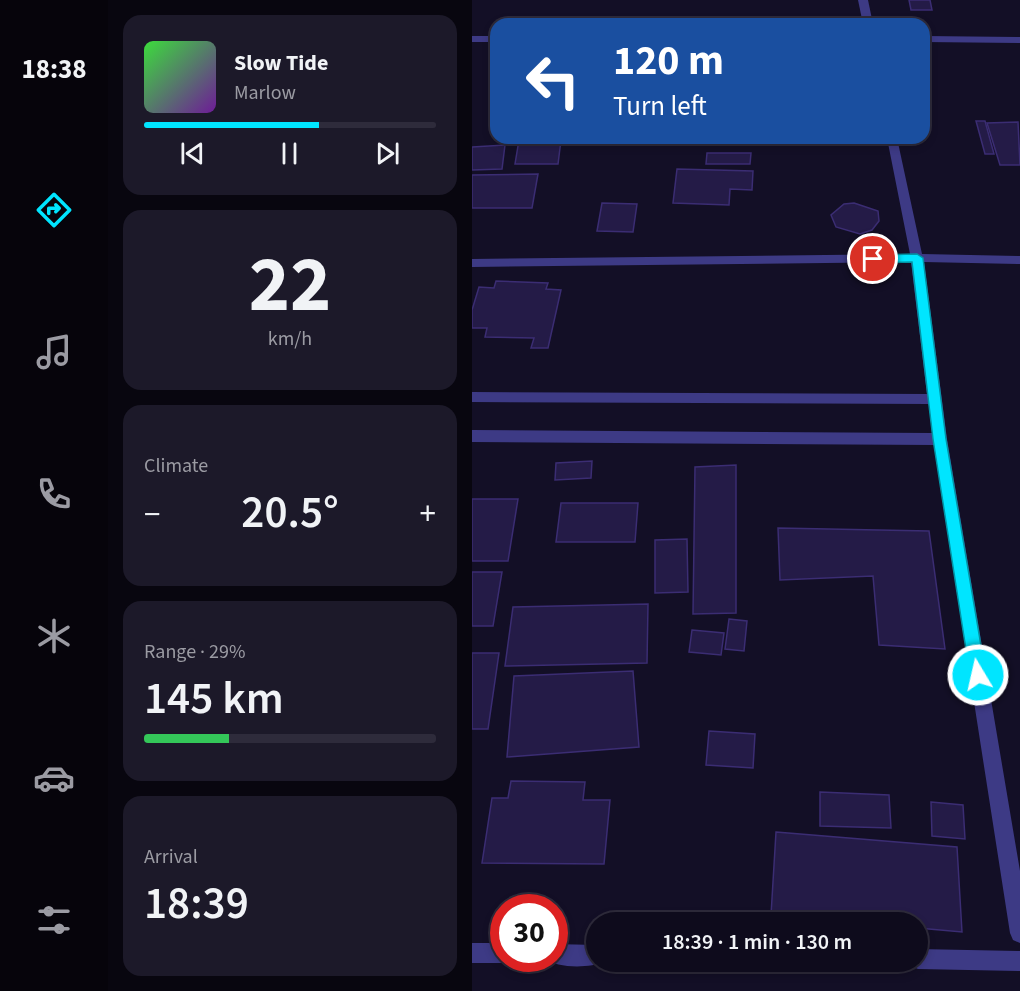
<!DOCTYPE html>
<html lang="en">
<head>
<meta charset="utf-8">
<style>
  :root { --surface:#0e0b1c; --page:#1c1929; --text:#f1f3f6; --muted:#9b9ba3; --line:#2e2b3b; --accent:#00e5ff }
  body { margin:0; font-family:"Source Sans 3",sans-serif; background:var(--page); color:var(--text); height:100vh; display:flex; flex-direction:column; font-size:22px; white-space:nowrap }
  * { box-sizing:border-box; margin:0 }
  p { font-size:20px; color:var(--muted) }
  .icon { flex:none; width:33px; height:33px; fill:none; stroke:currentColor; stroke-width:2; stroke-linecap:round; stroke-linejoin:round }
  .map { position:relative; flex:1; overflow:hidden }
  .sheet { display:flex; flex-direction:column; gap:15px; padding:15px; background:#08060f; width:364px }
  .sheet>* { flex:none }
  .hud { position:absolute; left:18px; top:18px; width:440px; height:126px; border-radius:18px; box-shadow:0 3px 9px #0003,0 0 0 2px var(--line); background:#1a4fa0; color:#fff; overflow:hidden }
  .speed { position:absolute; left:18px; top:894px; display:flex; gap:12px; font-size:30px; font-weight:700; text-align:center }
  .speed>* { display:grid; place-content:center; width:78px; height:78px; border-radius:50%; background:var(--surface); box-shadow:0 3px 9px #0003,0 0 0 2px var(--line); line-height:1 }
  .speed .limit { border:9px solid #d22; background:#fff; color:#111 }
  .pin { position:absolute; display:grid; place-items:center; width:51px; height:51px; color:#fff; margin:-26px; border:3px solid #fff; border-radius:50%; box-shadow:0 2px 6px #0007 }
  .me { position:absolute; width:66px; margin:-33px; rotate:351deg; stroke-linejoin:round; filter:drop-shadow(0 0 4px #0008) }
  .turn { display:flex; align-items:center; gap:21px; height:126px; padding:0 24px; font-size:27px }
  .turn .icon { width:78px; height:78px; stroke-width:2.5 }
  .turn b { display:block; font-size:42px; line-height:51px }
  .big { font-size:45px; font-weight:600; line-height:1.1 }
  .sheet .widget { flex:1; display:flex; flex-direction:column; justify-content:center; gap:9px; min-width:0; padding:0 21px; border-radius:18px; background:var(--page) }
  .sheet .dial { align-items:center; gap:0 }
  .dial b { font-size:78px; line-height:1 }
  .song { display:flex; align-items:center; gap:18px }
  .cover { width:72px; height:72px; border-radius:9px; background:linear-gradient(135deg,hsl(120 70% 55%),hsl(280 70% 35%)) }
  .played { height:6px; border-radius:3px; background:linear-gradient(90deg,var(--accent) 60%,var(--line) 60%) }
  .keys { display:flex; justify-content:space-around; direction:ltr }
  .heat { display:flex; justify-content:space-between; align-items:center; font-size:33px; direction:ltr }
  .charge { height:9px; border-radius:4px; background:linear-gradient(90deg,#34c759 29%,var(--line) 0) }
  .trip { position:absolute; left:114px; top:912px; width:342px; height:60px; border-radius:30px; background:var(--surface); box-shadow:0 3px 9px #0003,0 0 0 2px var(--line); font-weight:600; line-height:60px; text-align:center }
  main { display:flex; flex:1; min-height:0 }
  .tabs { display:flex; flex-direction:column; width:108px; justify-content:space-around; align-items:center; background:#06040b; color:var(--muted) }
  .tabs .icon { width:42px; height:42px }
  .tabs .on { color:var(--accent) }
  .tabs b { font-size:27px; color:var(--text) }
  .map>svg:first-child { display:block }
  .building { fill:#241b47; stroke:#3b2d73; stroke-width:1.5 }
  .lines { fill:none; stroke-linecap:round; stroke-linejoin:round }
  .minor { fill:#3d3a85; fill-rule:evenodd }
  .route { fill:#00e5ff; stroke:#0095a6; stroke-width:1.5 }
</style>
</head>
<body>
<main>
<nav class="tabs">
<b>18:38</b>
<svg class="icon on" aria-label="directions" viewBox="0 0 24 24"><path d="M12 3l9 9-9 9-9-9zM9 14v-3h6M13 9l2 2-2 2"/></svg>
<svg class="icon" aria-label="music" viewBox="0 0 24 24"><path d="M9 18V5l10-2v13"/><circle cx="6" cy="18" r="3"/><circle cx="16" cy="16" r="3"/></svg>
<svg class="icon" aria-label="phone" viewBox="0 0 24 24"><path d="M5 4h4l2 5-3 2q2 4 5 5l2-3 5 2v4C11 20 4 13 5 4z"/></svg>
<svg class="icon" aria-label="climate" viewBox="0 0 24 24"><path d="M12 3v18M4 7l16 10M4 17L20 7"/></svg>
<svg class="icon" aria-label="car" viewBox="0 0 24 24"><path d="M5 17H2v-5l4-1 3-4h7l3 4 3 1v5h-3M9 17h6M6 11h13"/><circle cx="7" cy="17" r="2"/><circle cx="17" cy="17" r="2"/></svg>
<svg class="icon" aria-label="filters" viewBox="0 0 24 24"><path d="M4 7h16M4 17h16"/><circle cx="9" cy="7" r="2"/><circle cx="15" cy="17" r="2"/></svg>
</nav>
<section class="sheet">
<div class="widget">
<div class="song"><i class="cover"></i><div><b>Slow Tide</b><p>Marlow</p></div></div>
<div class="played"></div>
<div class="keys"><svg class="icon" aria-label="previous" viewBox="0 0 24 24"><path d="M18 5L8 12l10 7zM5 5v14"/></svg><svg class="icon" aria-label="pause" viewBox="0 0 24 24"><path d="M8 5v14M16 5v14"/></svg><svg class="icon" aria-label="next" viewBox="0 0 24 24"><path d="M6 5l10 7-10 7zM19 5v14"/></svg></div>
</div>
<div class="widget dial"><b>22</b><p>km/h</p></div>
<div class="widget"><p>Climate</p>
<div class="heat"><a>−</a><b class="big">20.5°</b><a>+</a></div>
</div>
<div class="widget"><p>Range · 29%</p><b class="big">145 km</b><div class="charge"></div></div>
<div class="widget"><p>Arrival</p><b class="big">18:39</b></div>
</section>
<div class="map">
<svg width="548" height="991" viewBox="0 0 548 991">
  <rect width="100%" height="100%" fill="#130f26"/>
  <g class="building">
    <polygon points="437,0 458,0 460,10 439,10"/>
    <polygon points="504,121 513,121 522,154 513,154"/>
    <polygon points="546,122 548,165 528,165 515,123"/>
    <polygon points="300,138 355,138 356,145 300,145"/>
    <polygon points="47,140 89,140 86,164 43,164"/>
    <polygon points="33,145 30,169 0,170 0,147"/>
    <polygon points="235,153 279,153 278,164 234,164"/>
    <polygon points="205,169 281,171 280,190 258,189 257,205 201,203"/>
    <polygon points="66,174 60,208 0,208 0,175"/>
    <polygon points="130,203 165,204 161,232 125,231"/>
    <polygon points="382,203 406,211 407,221 400,230 388,234 364,227 359,215 372,204"/>
    <polygon points="24,281 76,283 74,289 89,290 76,348 59,348 62,338 13,337 15,328 0,328 0,310 7,287 22,288"/>
    <polygon points="120,461 119,478 83,480 84,463"/>
    <polygon points="264,465 264,613 221,614 223,467"/>
    <polygon points="0,499 46,499 36,561 0,561"/>
    <polygon points="89,503 166,503 163,542 84,542"/>
    <polygon points="306,528 457,531 473,649 407,645 401,576 308,580"/>
    <polygon points="215,539 216,592 183,593 183,540"/>
    <polygon points="0,572 30,572 21,626 0,626"/>
    <polygon points="176,604 175,663 33,666 41,607"/>
    <polygon points="257,619 275,621 272,651 253,649"/>
    <polygon points="220,630 252,633 249,655 217,652"/>
    <polygon points="0,653 27,653 16,729 0,729"/>
    <polygon points="161,671 167,747 35,757 42,676"/>
    <polygon points="237,731 283,734 281,768 234,765"/>
    <polygon points="39,781 113,782 111,800 138,800 132,864 10,863 20,798 36,798"/>
    <polygon points="348,792 417,795 419,828 348,826"/>
    <polygon points="459,802 491,805 493,839 460,836"/>
    <polygon points="304,832 485,847 490,932 446,928 446,922 387,922 299,915"/>
  </g>
  <g class="lines">
    <g class="minor">
      <polygon points="386,0 396,0 401,24 391,24"/>
      <rect x="0" y="36" width="24" height="6"/>
      <polygon points="452,36 548,37 548,43 452,42"/>
      <polygon points="415,138 425,138 450,254 548,256 548,264 452,262 475,439 548,871 548,943 541,940 538,933 462,445 0,442 0,430 460,433 457,404 0,402 0,392 455,394 439,262 0,267 0,259 438,254"/>
      <polygon points="0,943 32,943 32,958 39,960 32,963 0,963"/>
      <path d="M82,944L124,945V962H131C120,968 83,969 74,958H82Z"/>
      <polygon points="446,949 548,951 548,971 446,969 439,966 437,962 446,962"/>
    </g>
  </g>
  <polygon class="route" points="445,254 451,258 474,439 514,675 511,680 506,682 500,680 498,675 461,439 440,262 401,263 395,259 401,255"/>
</svg>
<div class="speed"><div class="limit">30</div></div>
<div class="pin" style="left:401px;top:259px;background:#d93025"><svg class="icon" aria-label="arrive" viewBox="0 0 24 24"><path d="M6 21V4h12l-3 4 3 4H6"/></svg></div>
<svg class="me" style="left:506px;top:675px" viewBox="-20 -20 40 40"><circle r="17" fill="#00e5ff" stroke="#fff" stroke-width="3"/><path d="M0-11L8 9 0 5-8 9z" fill="#fff"/></svg>
<div class="trip">18:39 · 1 min · 130 m</div>
<div class="hud">
<div class="turn"><svg class="icon" aria-label="left" viewBox="0 0 24 24"><path d="M17 20v-9H6M10 6l-5 5 5 5"/></svg><div><b>120 m</b>Turn left</div></div>
</div>
</div>
</main>
</body>
</html>
